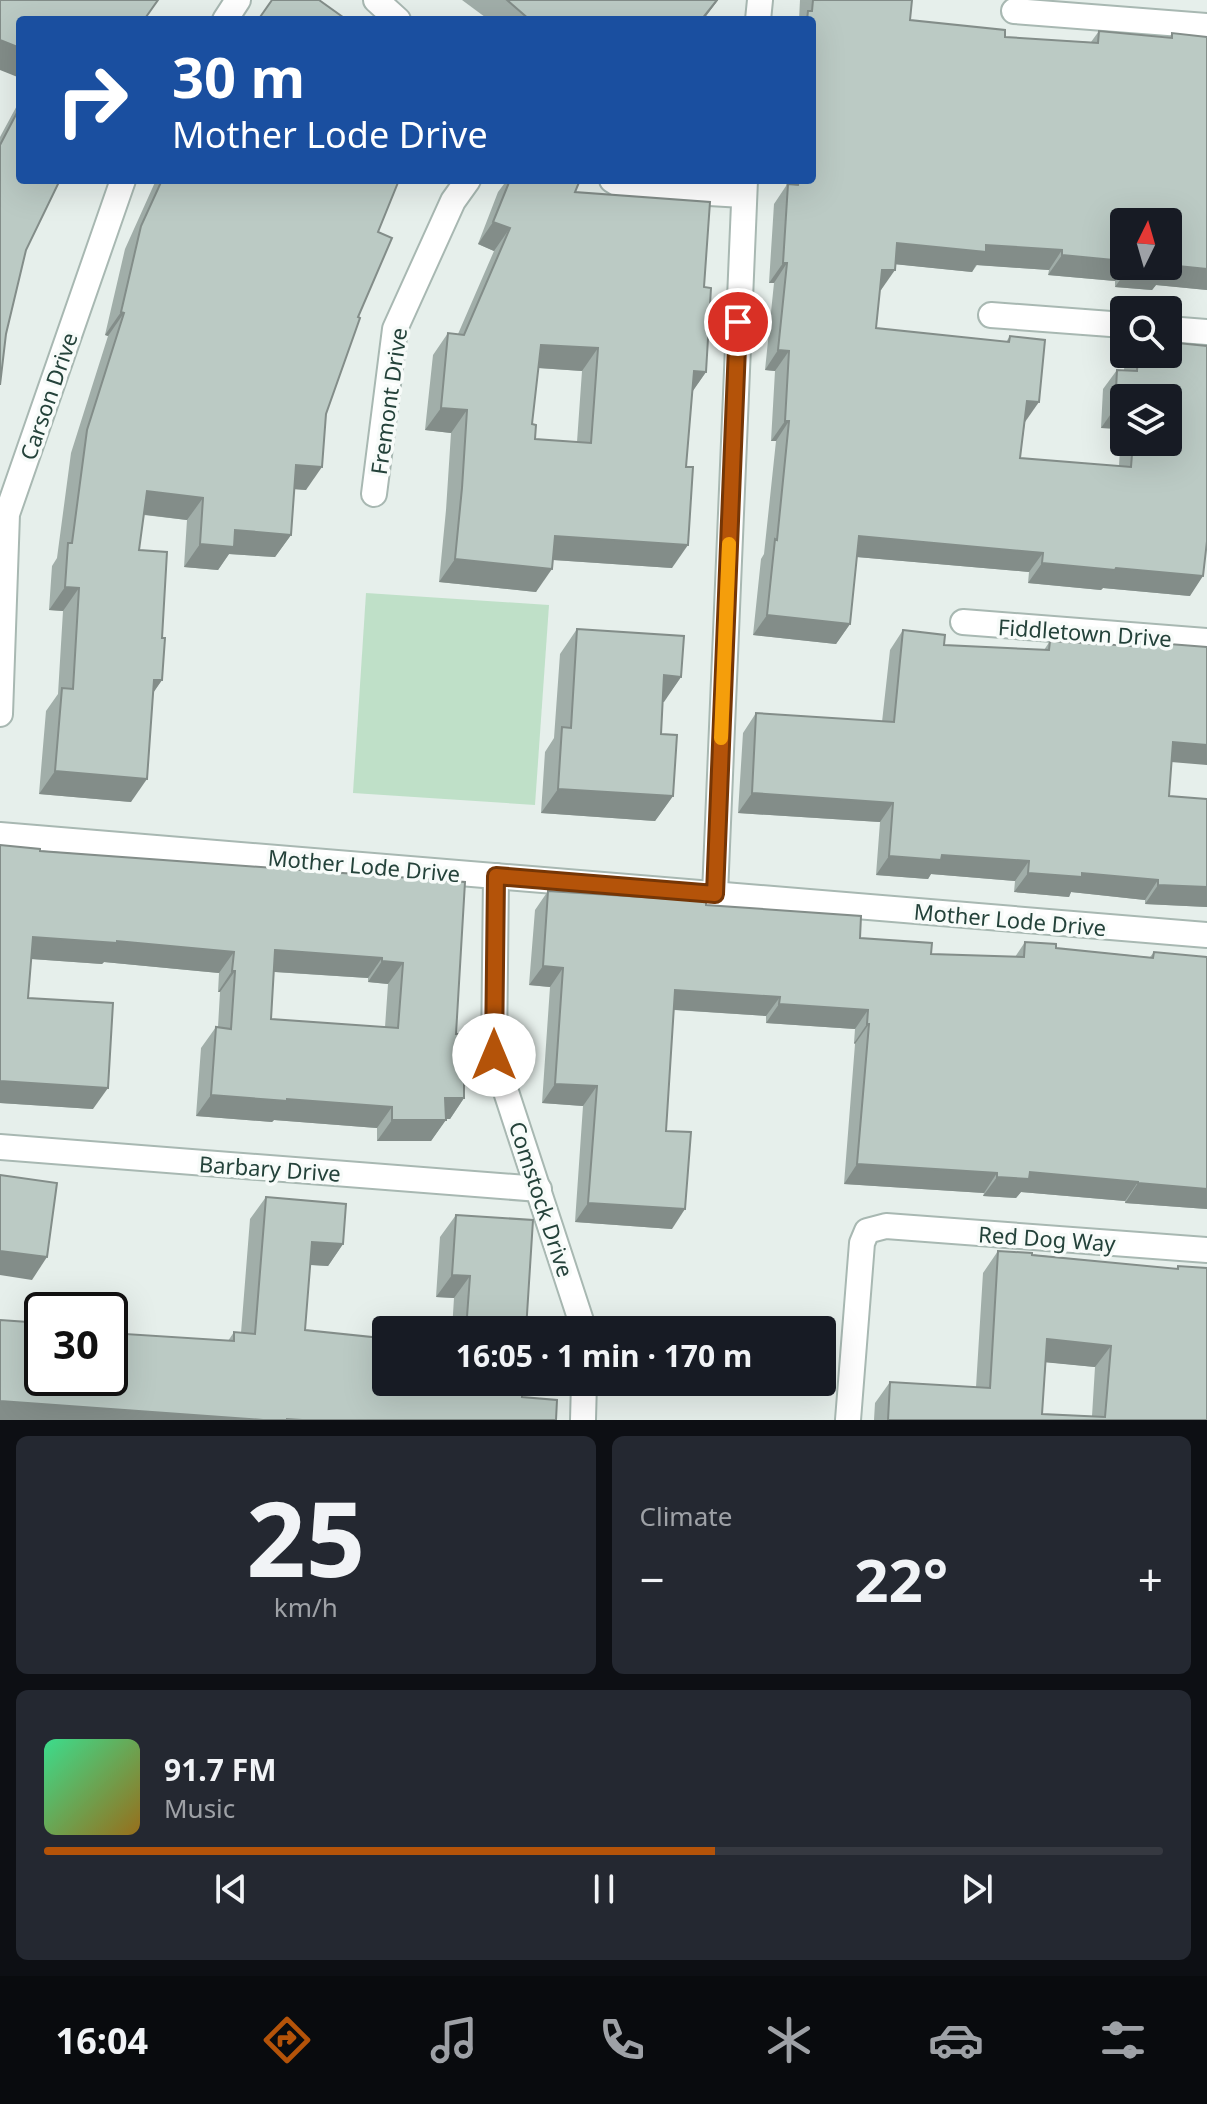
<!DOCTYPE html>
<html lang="en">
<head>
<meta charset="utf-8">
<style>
  :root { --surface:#171b24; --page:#242831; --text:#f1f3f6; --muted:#9ea1a6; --line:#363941; --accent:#b45309 }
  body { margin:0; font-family:"Noto Sans",sans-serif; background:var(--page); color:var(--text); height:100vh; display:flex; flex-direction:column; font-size:30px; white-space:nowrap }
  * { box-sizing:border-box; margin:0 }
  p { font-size:26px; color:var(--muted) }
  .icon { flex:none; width:44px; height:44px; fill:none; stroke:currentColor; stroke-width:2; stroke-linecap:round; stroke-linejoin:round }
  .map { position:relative; height:1420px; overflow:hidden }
  .drawer { display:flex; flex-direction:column; gap:16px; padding:16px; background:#0d0f14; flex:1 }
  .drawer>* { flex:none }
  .guide { position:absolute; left:16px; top:16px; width:800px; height:168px; border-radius:8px; box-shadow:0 8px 32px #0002; background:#1a4fa0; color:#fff; overflow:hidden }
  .needle { width:52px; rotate:5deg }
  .fabs { position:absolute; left:1110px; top:208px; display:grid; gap:16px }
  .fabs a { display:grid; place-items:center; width:72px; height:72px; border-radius:8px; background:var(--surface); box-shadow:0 8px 32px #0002; font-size:40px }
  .speed { position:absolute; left:24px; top:1292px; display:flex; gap:16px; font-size:40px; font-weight:700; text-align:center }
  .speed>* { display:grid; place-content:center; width:104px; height:104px; border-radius:50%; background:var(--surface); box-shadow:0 8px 32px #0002; line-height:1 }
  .speed .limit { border:4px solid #111; border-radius:12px; background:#fff; color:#111 }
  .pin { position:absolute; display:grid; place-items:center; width:68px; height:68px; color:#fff; margin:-34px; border:4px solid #fff; border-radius:50%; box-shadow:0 2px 8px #0007 }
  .me { position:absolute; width:88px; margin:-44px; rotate:0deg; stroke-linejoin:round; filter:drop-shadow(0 0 6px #0008) }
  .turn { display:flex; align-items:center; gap:28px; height:168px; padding:0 24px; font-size:36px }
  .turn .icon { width:104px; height:104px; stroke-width:2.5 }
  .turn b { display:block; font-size:56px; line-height:68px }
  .big { font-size:60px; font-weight:700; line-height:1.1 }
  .drawer .widget { flex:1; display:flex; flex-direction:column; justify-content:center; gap:12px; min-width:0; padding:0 28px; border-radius:12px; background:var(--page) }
  .drawer .dial { align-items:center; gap:0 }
  .dial b { font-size:104px; line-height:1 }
  .song { display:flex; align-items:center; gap:24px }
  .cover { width:96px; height:96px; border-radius:12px; background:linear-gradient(135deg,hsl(150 70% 55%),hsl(40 70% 35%)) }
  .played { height:8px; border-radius:4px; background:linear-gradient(90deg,var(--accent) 60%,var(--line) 60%) }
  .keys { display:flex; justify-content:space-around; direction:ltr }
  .heat { display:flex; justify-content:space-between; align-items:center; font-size:44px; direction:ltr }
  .drawer .tiles { flex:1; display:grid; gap:16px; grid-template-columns:1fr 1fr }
  .widget:last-child { grid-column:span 2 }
  .trip { position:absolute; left:372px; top:1316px; width:464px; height:80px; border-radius:8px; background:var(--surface); box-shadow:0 8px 32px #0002; font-weight:700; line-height:80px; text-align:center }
  .tabs { display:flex; height:128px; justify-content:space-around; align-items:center; background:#090b0e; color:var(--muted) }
  .tabs .icon { width:56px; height:56px }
  .tabs .current { color:var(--accent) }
  .tabs b { font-size:36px; color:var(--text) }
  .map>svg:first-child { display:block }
  .green { fill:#bfe0c8 }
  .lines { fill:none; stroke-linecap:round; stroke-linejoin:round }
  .minor-casing { stroke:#a8b8b2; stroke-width:28 }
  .minor { stroke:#fff; stroke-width:24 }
  .wall { fill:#a1aea9; fill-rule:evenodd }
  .shaded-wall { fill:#838d89 }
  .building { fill:#bbcac4; stroke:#838d89; stroke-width:2; fill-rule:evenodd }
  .route-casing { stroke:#753606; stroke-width:20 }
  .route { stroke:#b45309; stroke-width:14 }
  .slow { stroke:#f59e0b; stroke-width:14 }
  .labels { text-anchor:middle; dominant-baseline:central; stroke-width:7; stroke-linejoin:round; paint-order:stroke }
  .street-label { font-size:22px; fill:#24423a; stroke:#f7fbf9 }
</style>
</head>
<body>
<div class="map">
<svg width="1207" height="1420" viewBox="0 0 1207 1420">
  <rect width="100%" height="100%" fill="#e6efeb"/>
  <polygon class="green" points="366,593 549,605 535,805 353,793"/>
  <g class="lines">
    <g class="minor-casing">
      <g id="minor">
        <polyline points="376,0 398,20"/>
        <polyline points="1014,11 1207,26"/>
        <polyline points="225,20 238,0"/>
        <polyline points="758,20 760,0"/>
        <polyline points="612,180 625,188 743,195"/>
        <polyline points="991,315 1124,325"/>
        <polyline points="1168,329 1207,332"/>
        <polyline points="374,494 395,329 453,201 468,180"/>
        <polyline points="963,622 1207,641"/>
        <polyline points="0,714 7,514 123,180"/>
        <polyline points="0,835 1207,935"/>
        <polyline points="496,876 494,1055 584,1330"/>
        <polyline points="715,894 745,180"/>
        <polyline points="0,1147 539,1189"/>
        <polyline points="583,1420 584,1382"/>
        <polyline points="848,1420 862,1243 867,1231 886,1226 1207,1250"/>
      </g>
    </g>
    <use href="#minor" class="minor"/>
  </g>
  <g class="wall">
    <polygon points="462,0 718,0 703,20 489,20"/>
    <path d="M800,0H912L910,20L1005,37L1091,42L1099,31L1169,38L1172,33L1207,37V290L1156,285L1152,290L1115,287V281L1048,275L1049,270L977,265L972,272L895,264L881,290H879L876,328L1006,342L1010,336L1025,422L1020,458L1119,466L1121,429L1101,428L1103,389L1117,370H1124L1125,359L1129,354H1168L1190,596L1103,588L1101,590L1028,583L1029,572L857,557L850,624L836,644L753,635L761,559L764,554L776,441H771L775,371L765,370L774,283H769L774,204L786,186L787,180H812V20H799ZM1168,222V266H1124ZM1124,398L1168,442H1124Z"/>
    <polygon points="20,100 20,180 26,250 6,334 0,385 0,137"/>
    <polygon points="156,180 399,180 378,232 358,317 326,414 306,490 294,489 291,535 275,557 229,554 218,570 184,567 187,520 144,515 139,550 162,638 162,680 153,693 131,802 39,794 46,711 58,694 63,611 49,610 52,566 57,558 71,453 108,336 105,335 125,249"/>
    <path d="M507,180H580L575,192L704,287L706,372L692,392L672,568L553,560L536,592L439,582L446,510L451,433L425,430L433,355L448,333L458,334L494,251L478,244L498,192ZM538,368L582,371L577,442L535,439L532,424Z"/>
    <polygon points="577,629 681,677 663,702 661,734 673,796 655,821 541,813 545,752 554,738 560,654"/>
    <polygon points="903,630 944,645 1044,650 1050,641 1129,646 1132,641 1171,762 1169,796 1207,907 1145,904 1145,900 1071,892 1069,897 1014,892 1015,881 931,874 928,879 876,875 880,822 738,813 743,733 756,713 882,722 890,650"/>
    <path d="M40,851L465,882L456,1034L464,1098L450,1119H446L431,1141H377V1128L274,1120L272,1122L196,1116L201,1048L216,1027H218L220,992H218L219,973L104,962L102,964L31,959L28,998L93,1109L0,1103ZM274,972L368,978V982L388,984L385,1027L271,1019Z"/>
    <polygon points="548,891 706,905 931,954 1015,957 1025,942 1056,948 1150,957 1154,952 1207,1209 1125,1203 1125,1201 1021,1192 1016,1198 983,1196 984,1193 844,1184 855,1044 854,1043 855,1029 766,1023 766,1016 674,1010 666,1131 672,1229 575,1222 583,1106 542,1103 550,987 529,985 535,910"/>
    <polygon points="266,1197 343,1244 328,1266 310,1265 305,1330 379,1354 522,1397 42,1378 228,1341 234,1332 241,1333 250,1219"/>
    <polygon points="456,1215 526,1330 452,1330 454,1298 436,1297 440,1237"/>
    <path d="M998,1251L1176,1269L1178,1266L1207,1420H874L875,1403L890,1382L976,1387L983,1273ZM1046,1362L1095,1367L1092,1416L1042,1414Z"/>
    <polygon points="71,1299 109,1310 64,1310"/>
  </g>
  <g class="shaded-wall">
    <polygon points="717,0 718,0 703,20 701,20"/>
    <polygon points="0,40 20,48 20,78 0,70"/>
    <polygon points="493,222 510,228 494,251 478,244"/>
    <polygon points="897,243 986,245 1062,250 1049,270 976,265 972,272 883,263"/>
    <polygon points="1062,255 1124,261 1124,266 1126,266 1115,281 1048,275"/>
    <polygon points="783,263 787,263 774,283 769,283"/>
    <polygon points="1168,265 1207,269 1207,290 1156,285 1152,290 1115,287 1129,267 1168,266"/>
    <polygon points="882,270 895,270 881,290 868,289"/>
    <polygon points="121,312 124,313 108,336 105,335"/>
    <polygon points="541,345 598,348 582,371 525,367"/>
    <polygon points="778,350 789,351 775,371 765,370"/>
    <polygon points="694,371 706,372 690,395"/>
    <polygon points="1027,401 1039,402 1025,422 1013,420"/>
    <polygon points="441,408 467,410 451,433 425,430"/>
    <polygon points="1115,408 1124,409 1124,425 1121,429 1101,428"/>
    <polygon points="785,421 789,421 776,441 771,441"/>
    <polygon points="296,465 322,467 306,490 280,488"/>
    <polygon points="147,491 203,498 187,520 131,513"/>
    <polygon points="235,530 291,535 275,557 229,554 218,570 184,567 200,544"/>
    <polygon points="555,536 688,545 672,568 539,559"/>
    <polygon points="859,536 1043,553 1029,572 845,556"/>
    <polygon points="455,559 552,569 536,592 439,582"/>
    <polygon points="1042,563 1116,568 1203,576 1190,596 1103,588 1101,590 1028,583"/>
    <polygon points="65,587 79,588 63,611 49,610"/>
    <polygon points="767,615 850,624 836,644 753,635"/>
    <polygon points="664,675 681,677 664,702 647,700"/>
    <polygon points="154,680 162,680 146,703"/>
    <polygon points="1173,742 1207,745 1207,765 1159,761"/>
    <polygon points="55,771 147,779 131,802 39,794"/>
    <polygon points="558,789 673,796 655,821 541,813"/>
    <polygon points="752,793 893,803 880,822 738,813"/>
    <polygon points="942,855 1029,861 1015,881 931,874 928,879 876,875 889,856"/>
    <polygon points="1028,873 1082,873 1158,880 1145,900 1071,892 1069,897 1014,892"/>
    <polygon points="1158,885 1207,887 1207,907 1145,904"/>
    <polygon points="33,937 117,941 234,952 219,973 104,962 102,964 18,958"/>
    <polygon points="275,950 382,958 368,978 261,971"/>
    <polygon points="382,961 403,963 388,984 368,982"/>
    <polygon points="543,966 563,968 550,987 529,985"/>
    <polygon points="232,971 235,971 220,992 218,992"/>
    <polygon points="675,990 780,997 766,1016 662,1009"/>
    <polygon points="779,1004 868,1010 855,1029 766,1023"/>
    <polygon points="867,1024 869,1024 855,1044 854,1043"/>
    <polygon points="0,1081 108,1088 93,1109 0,1103"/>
    <polygon points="555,1084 597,1086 583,1106 542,1103"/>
    <polygon points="211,1095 287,1099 392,1107 377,1128 274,1120 272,1122 196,1116"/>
    <polygon points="445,1098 464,1098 450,1119 431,1119"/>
    <polygon points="392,1120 446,1120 431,1141 377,1141"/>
    <polygon points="857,1164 997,1173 984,1193 844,1184"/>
    <polygon points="1030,1172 1138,1182 1125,1201 1021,1192 1016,1198 983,1196 997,1177"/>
    <polygon points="1138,1183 1207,1189 1207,1209 1125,1203"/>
    <polygon points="588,1203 685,1209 672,1229 575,1222"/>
    <polygon points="312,1242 343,1244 328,1266 297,1264"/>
    <polygon points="0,1251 47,1257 32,1280 0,1275"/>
    <polygon points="452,1275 470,1276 454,1298 436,1297"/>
    <polygon points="1047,1339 1111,1346 1095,1367 1032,1361"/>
    <polygon points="0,1401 263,1420 0,1420"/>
  </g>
  <g class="building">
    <polygon points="0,0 158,0 146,17 153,20 20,20 20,48 0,40"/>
    <polygon points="272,0 319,0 347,20 258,20"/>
    <polygon points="507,0 717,0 701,20 530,20"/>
    <polygon points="813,0 912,0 910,20 1005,30 1005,37 1098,43 1099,31 1172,38 1172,33 1207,37 1207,269 1168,265 1168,222 1124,222 1124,261 1062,255 1062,250 986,245 986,252 897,243 895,270 882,270 876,328 1009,342 1010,336 1045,340 1039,402 1027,401 1020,458 1131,467 1133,442 1168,442 1168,398 1124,398 1124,409 1115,408 1117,370 1137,371 1138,354 1168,354 1168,342 1207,346 1207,541 1203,576 1116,568 1115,570 1042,563 1043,553 859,536 850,624 767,615 775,539 777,540 789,421 785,421 789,351 778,350 787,263 783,263 788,184 798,185 799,180 812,180 812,20 807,20 808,11 812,11"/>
    <polygon points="20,107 20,180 58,180 57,181 59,182 26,250 6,334 0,385 0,145"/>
    <polygon points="162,180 399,180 378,232 392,238 358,317 360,318 326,414 322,467 296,465 291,535 235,530 234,547 200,544 203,498 147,491 139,550 167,552 162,638 165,638 162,680 154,680 147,779 55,771 62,688 73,689 79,588 65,587 68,543 72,543 87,430 124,313 121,312 141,226"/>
    <path d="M510,180H580L575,192L710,202L704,287L711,288L706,372L694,371L686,467H693L688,545L555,536L552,569L455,559L462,488L467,410L441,408L448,333L464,335L510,228L493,222ZM541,345L598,348L591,443L535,439L536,425L532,424Z"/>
    <polygon points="1129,266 1166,266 1166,271"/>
    <polygon points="577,629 684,636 681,677 664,675 661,734 677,735 673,796 558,789 562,727 571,728"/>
    <polygon points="903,630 945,635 944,645 1049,650 1050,641 1132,646 1132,641 1207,647 1207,745 1173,742 1169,796 1207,799 1207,887 1158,885 1158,880 1082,873 1082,877 1028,873 1029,861 942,855 941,860 889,856 893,803 752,793 756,713 894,722"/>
    <path d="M0,845L40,849V851L465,882L456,1034H464V1098H445L446,1120H392V1107L287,1099V1101L211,1095L216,1027L231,1029L235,971H232L234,952L117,941V943L33,937L28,998L113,1003L108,1088L0,1081ZM275,950L382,958V961L403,963L398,1028L271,1019Z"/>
    <polygon points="548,891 706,901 706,905 861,916 860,938 932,943 931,954 1024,957 1025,942 1056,944 1056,948 1153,958 1154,952 1207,957 1207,1189 1138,1183 1138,1182 1030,1172 1029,1179 997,1177 997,1173 857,1164 869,1024 867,1024 868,1010 779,1004 780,997 675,990 666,1131 691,1132 685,1209 588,1203 597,1086 555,1084 563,968 543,966"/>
    <polygon points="0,1175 57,1183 47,1257 0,1251"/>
    <polygon points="266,1197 346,1204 343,1244 312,1242 305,1330 381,1338 379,1354 386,1355 386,1382 523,1382 522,1397 557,1400 556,1420 302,1420 287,1419 287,1420 263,1420 0,1401 0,1320 42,1323 42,1378 110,1378 110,1333 234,1341 234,1332 255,1334"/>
    <polygon points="456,1215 533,1220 526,1330 466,1330 470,1276 452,1275"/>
    <path d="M998,1251L1032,1253V1255L1178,1269V1266L1207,1268V1420H888L890,1382L990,1388ZM1047,1339L1111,1346L1105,1417L1042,1414Z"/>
    <polygon points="71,1299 110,1302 109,1310 71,1310"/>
  </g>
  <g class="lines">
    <g class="route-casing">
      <polyline id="route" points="494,1055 496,876 715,894 738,322"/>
    </g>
    <use href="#route" class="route"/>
    <polyline class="slow" points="721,738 729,544"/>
  </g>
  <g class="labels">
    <g class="street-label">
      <text transform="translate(48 396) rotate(-71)">Carson Drive</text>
      <text transform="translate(388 401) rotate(-82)">Fremont Drive</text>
      <text transform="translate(1085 632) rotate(4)">Fiddletown Drive</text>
      <text transform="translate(364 865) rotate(5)">Mother Lode Drive</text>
      <text transform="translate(1010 919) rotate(5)">Mother Lode Drive</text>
      <text transform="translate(270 1168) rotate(4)">Barbary Drive</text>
      <text transform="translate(542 1199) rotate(72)">Comstock Drive</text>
      <text transform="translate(1047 1238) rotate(4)">Red Dog Way</text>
    </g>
  </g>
</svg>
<div class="fabs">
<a><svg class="needle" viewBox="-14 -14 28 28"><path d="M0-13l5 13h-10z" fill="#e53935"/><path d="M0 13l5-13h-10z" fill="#9ea1a6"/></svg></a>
<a><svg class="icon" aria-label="search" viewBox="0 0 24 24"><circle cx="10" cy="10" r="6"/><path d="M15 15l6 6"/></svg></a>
<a><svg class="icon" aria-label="layers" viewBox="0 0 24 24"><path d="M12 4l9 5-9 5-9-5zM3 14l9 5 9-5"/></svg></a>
</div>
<div class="speed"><div class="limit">30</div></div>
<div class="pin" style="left:738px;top:322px;background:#d93025"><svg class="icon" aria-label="arrive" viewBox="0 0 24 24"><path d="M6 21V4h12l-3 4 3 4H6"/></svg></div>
<svg class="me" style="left:494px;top:1055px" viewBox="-20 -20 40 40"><circle r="19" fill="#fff"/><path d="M0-13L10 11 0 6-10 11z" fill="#b45309"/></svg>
<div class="trip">16:05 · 1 min · 170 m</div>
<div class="guide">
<div class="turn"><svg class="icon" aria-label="right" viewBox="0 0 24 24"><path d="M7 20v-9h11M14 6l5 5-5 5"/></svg><div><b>30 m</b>Mother Lode Drive</div></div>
</div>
</div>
<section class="drawer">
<div class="tiles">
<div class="widget dial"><b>25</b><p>km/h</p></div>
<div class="widget"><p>Climate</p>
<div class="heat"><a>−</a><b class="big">22°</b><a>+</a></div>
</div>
<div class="widget">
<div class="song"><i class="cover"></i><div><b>91.7 FM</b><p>Music</p></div></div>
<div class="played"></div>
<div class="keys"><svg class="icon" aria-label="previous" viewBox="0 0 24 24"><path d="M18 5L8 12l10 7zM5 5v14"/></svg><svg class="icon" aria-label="pause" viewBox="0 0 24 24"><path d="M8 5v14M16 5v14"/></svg><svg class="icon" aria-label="next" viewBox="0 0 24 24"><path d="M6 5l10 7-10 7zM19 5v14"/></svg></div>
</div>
</div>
</section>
<nav class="tabs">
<b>16:04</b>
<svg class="icon current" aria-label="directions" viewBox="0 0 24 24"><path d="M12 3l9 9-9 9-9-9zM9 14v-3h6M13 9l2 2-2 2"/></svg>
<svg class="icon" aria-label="music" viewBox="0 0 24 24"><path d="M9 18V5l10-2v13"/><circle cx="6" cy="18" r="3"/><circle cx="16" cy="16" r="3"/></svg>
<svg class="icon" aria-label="phone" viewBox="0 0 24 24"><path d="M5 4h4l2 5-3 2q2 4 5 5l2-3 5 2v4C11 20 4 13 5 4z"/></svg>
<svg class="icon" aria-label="climate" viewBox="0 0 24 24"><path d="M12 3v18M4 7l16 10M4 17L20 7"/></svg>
<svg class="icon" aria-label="car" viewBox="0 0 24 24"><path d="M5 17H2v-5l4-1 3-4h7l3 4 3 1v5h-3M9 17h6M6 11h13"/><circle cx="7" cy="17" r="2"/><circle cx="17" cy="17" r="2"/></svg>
<svg class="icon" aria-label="filters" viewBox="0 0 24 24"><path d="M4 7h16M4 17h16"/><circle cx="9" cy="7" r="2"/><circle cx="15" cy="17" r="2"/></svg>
</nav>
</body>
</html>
